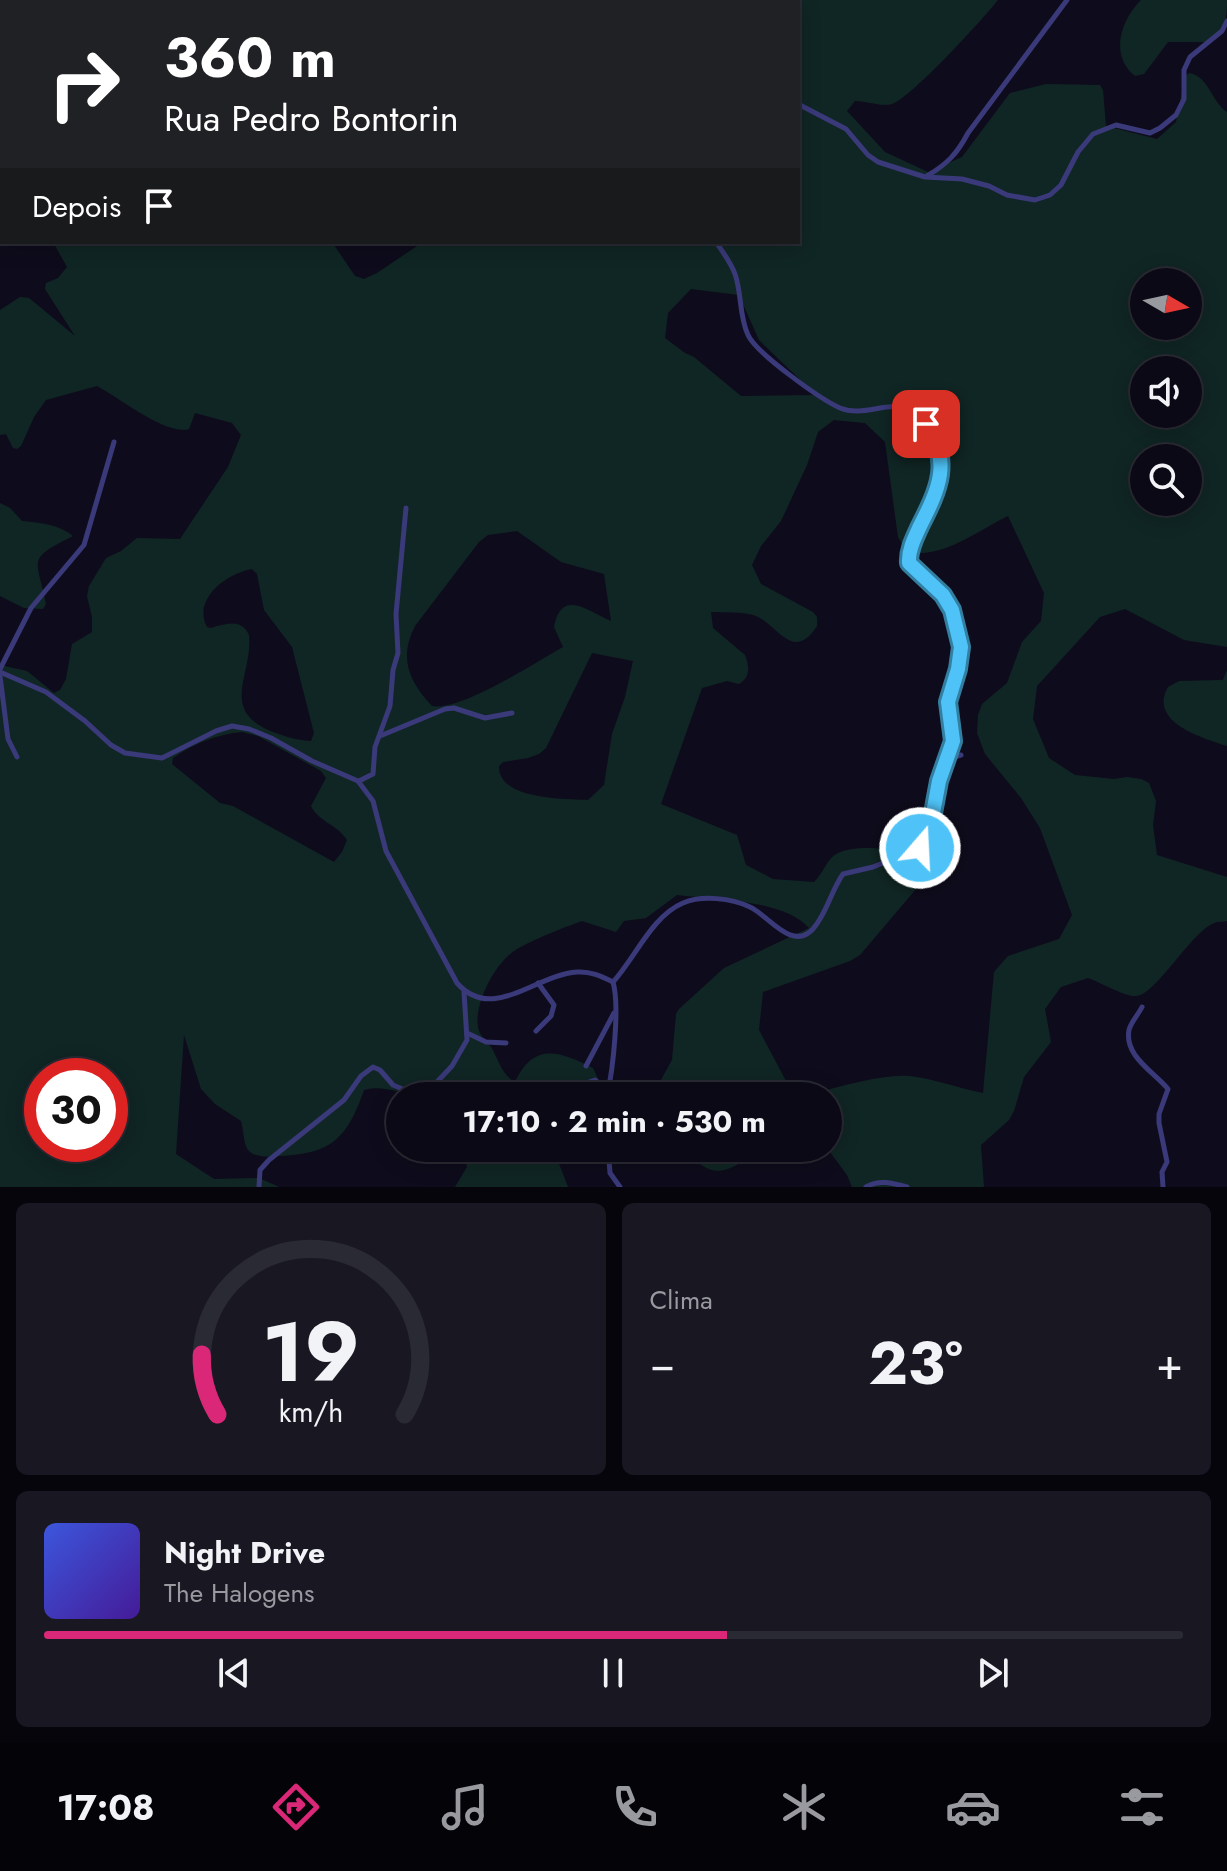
<!DOCTYPE html>
<html lang="pt">
<head>
<meta charset="utf-8">
<style>
  :root { --surface:#0a0915; --page:#181722; --text:#f1f3f6; --muted:#999aa0; --line:#2a2a34; --accent:#db2777 }
  body { margin:0; font-family:Jost,sans-serif; background:var(--page); color:var(--text); height:100vh; display:flex; flex-direction:column; font-size:30px; white-space:nowrap }
  * { box-sizing:border-box; margin:0 }
  p { font-size:26px; color:var(--muted) }
  .icon { flex:none; width:44px; height:44px; fill:none; stroke:currentColor; stroke-width:2; stroke-linecap:round; stroke-linejoin:round }
  .map { position:relative; height:1187px; overflow:hidden }
  .drawer { display:flex; flex-direction:column; gap:16px; padding:16px; background:#06050c; flex:1 }
  .drawer>* { flex:none }
  .top-card { position:absolute; left:0px; top:0px; width:800px; height:244px; box-shadow:0 4px 20px #0003,0 0 0 2px var(--line); background:#202124; color:#fff; overflow:hidden }
  .needle { width:52px; rotate:99deg }
  .buttons { position:absolute; left:1130px; top:268px; display:grid; gap:16px }
  .buttons a { display:grid; place-items:center; width:72px; height:72px; border-radius:50%; background:var(--surface); box-shadow:0 4px 20px #0003,0 0 0 2px var(--line); font-size:40px }
  .speed { position:absolute; left:24px; top:1058px; display:flex; gap:16px; font-size:40px; font-weight:700; text-align:center }
  .speed>* { display:grid; place-content:center; width:104px; height:104px; border-radius:50%; background:var(--surface); box-shadow:0 4px 20px #0003,0 0 0 2px var(--line); line-height:1 }
  .speed .limit { border:12px solid #d22; background:#fff; color:#111 }
  .pin { position:absolute; display:grid; place-items:center; width:68px; height:68px; color:#fff; margin:-34px; border-radius:16px; box-shadow:0 4px 12px #0006 }
  .me { position:absolute; width:88px; margin:-44px; rotate:19deg; stroke-linejoin:round; filter:drop-shadow(0 0 6px #0008) }
  .turn { display:flex; align-items:center; gap:28px; height:168px; padding:0 32px; font-size:36px }
  .turn .icon { width:104px; height:104px; stroke-width:2.5 }
  .turn b { display:block; font-size:56px; line-height:68px }
  .then { display:flex; align-items:center; height:76px; padding:0 32px; background:#0003; gap:16px; font-size:30px }
  .big { font-size:60px; font-weight:700; line-height:1.1 }
  .drawer .card { flex:1; display:flex; flex-direction:column; justify-content:center; gap:12px; min-width:0; padding:0 28px; border-radius:12px; background:var(--page) }
  .drawer .dial { align-items:center; gap:0 }
  .dial svg { height:208px; overflow:visible; fill:none; stroke:var(--line); stroke-width:7; stroke-linecap:round; text-anchor:middle }
  .dial text { fill:var(--text); stroke:none }
  .song { display:flex; align-items:center; gap:24px }
  .cover { width:96px; height:96px; border-radius:12px; background:linear-gradient(135deg,hsl(230 70% 55%),hsl(260 70% 35%)) }
  .played { height:8px; border-radius:4px; background:linear-gradient(90deg,var(--accent) 60%,var(--line) 60%) }
  .keys { display:flex; justify-content:space-around; direction:ltr }
  .heat { display:flex; justify-content:space-between; align-items:center; font-size:44px; direction:ltr }
  .drawer .tiles { flex:1; display:grid; gap:16px; grid-template-columns:1fr 1fr }
  .card:last-child { grid-column:span 2 }
  .trip { position:absolute; left:386px; top:1082px; width:456px; height:80px; border-radius:40px; background:var(--surface); box-shadow:0 4px 20px #0003,0 0 0 2px var(--line); font-weight:700; line-height:80px; text-align:center }
  .tabs { display:flex; height:128px; justify-content:space-around; align-items:center; background:#040408; color:var(--muted) }
  .tabs .icon { width:56px; height:56px }
  .tabs .on { color:var(--accent) }
  .tabs b { font-size:36px; color:var(--text) }
  .map>svg:first-child { display:block }
  .green { fill:#102624; fill-rule:evenodd }
  .lines { fill:none; stroke-linecap:round; stroke-linejoin:round }
  .street { stroke:#3a3979; stroke-width:5 }
  .route-casing { stroke:#337fa1; stroke-width:20 }
  .route { stroke:#4fc3f7; stroke-width:14 }
</style>
</head>
<body>
<div class="map">
<svg width="1227" height="1187" viewBox="0 0 1227 1187">
  <rect width="100%" height="100%" fill="#0e0c1c"/>
  <g class="green">
    <polygon points="0,0 177,0 2,2 0,230"/>
    <path d="M429,0H998C984,18 910,99 892,104C881,107 867,101 855,101L847,111L885,152L928,172L962,157L1010,93L1046,84L1100,85L1103,90L1106,126L1157,139L1176,122L1185,76L1189,73C1209,76 1212,103 1227,112V647L1184,640L1125,609L1100,617L1037,686L1033,719L1049,758L1075,775L1114,779L1127,777L1141,779L1149,783L1156,801L1153,825L1157,855L1227,877V921C1223,922 1218,921 1214,923C1192,931 1155,996 1136,996C1125,997 1100,982 1088,978L1061,987L1045,1009L1051,1042L1024,1077L1014,1111L1009,1120L981,1145L984,1187H852L847,1175L827,1148L828,1096H800C831,1090 881,1073 910,1076C935,1079 958,1088 983,1093L994,972L1008,956L1059,939L1072,915L1040,828L1021,798L985,754L977,733L978,715L982,704L1007,683L1022,642L1041,621L1044,593L1008,516C978,530 941,561 906,551L898,537L885,442L865,423L834,420L818,432L807,465L781,521L761,546L752,565L761,584L813,612L817,617V626C793,663 778,625 756,616C744,611 724,613 711,612L713,628L745,655C749,666 751,677 739,684L727,681L702,688L661,804L737,835L746,865L773,879L814,882C823,874 827,858 838,853C858,843 911,848 925,866L922,882L860,955L850,961L763,992L759,1030L794,1096H652L672,1060L676,1014L679,1009L724,968L809,928C783,899 714,900 677,895L646,918L624,921L616,932L582,921C565,927 529,941 514,951C495,964 474,1003 478,1027C479,1035 486,1041 491,1047C499,1060 501,1074 515,1082C534,1042 559,1051 593,1068L599,1081L593,1093L583,1096H432L429,1092C406,1099 387,1083 364,1090C347,1139 331,1154 279,1156C269,1157 256,1158 249,1151C243,1145 244,1130 241,1121L215,1104L201,1089L184,1035L176,1154L214,1179L259,1178L279,1187H0V665L27,671L54,693L60,690L66,679L72,644L92,632V617L87,596L89,586L106,558L121,551L137,538L180,539L228,467L241,435L232,423L195,413L189,429C167,436 118,397 97,386L46,400L34,417L21,446L17,449L13,448L6,434L0,435V310L20,297L29,298L75,336L45,289L46,283L58,278L67,267L53,242H332L355,276L364,279L377,273L423,242H798V2ZM1144,282H1188V326H1144ZM691,289L739,295L759,340L816,395L741,396L694,357L685,353L665,338L668,313ZM1144,370H1188V414H1144ZM1144,458H1188V502H1144ZM517,531L561,562L604,574L611,621C589,612 562,587 554,627L563,647C536,662 460,712 432,706C408,681 399,657 415,626L479,542L488,535ZM252,569L257,574L264,610L292,647L314,733L311,741C295,740 283,736 268,730C220,708 253,674 249,635C241,618 226,624 211,628L207,627C192,599 227,573 252,569ZM592,653L633,661L625,697L612,734L604,785L588,800C565,799 498,800 499,766L503,762L528,758L539,754L546,748ZM242,732L258,736L321,771L326,778L311,806C319,822 338,825 347,840L342,852L334,862L233,806L220,803L172,764L173,758C193,744 217,734 242,732ZM42,1076H110V1144H42Z"/>
    <path d="M1141,0H1227C1227,16 1226,34 1210,42H1168L1144,74L1135,76C1109,55 1121,20 1141,0Z"/>
    <path d="M0,503L10,508L22,521C41,523 58,524 73,536C25,560 37,558 46,604L43,609L24,608L0,596Z"/>
    <path d="M1227,670V746C1202,738 1148,722 1168,687L1179,681L1223,680Z"/>
    <polygon points="463,1148 553,1148 568,1187 455,1187 467,1167"/>
    <path d="M683,1148H826L807,1161L764,1150C727,1168 718,1187 683,1148Z"/>
  </g>
  <g class="lines">
    <g class="street">
      <polyline points="420,0 422,2"/>
      <polyline points="798,104 846,129 868,155 878,162 925,177 962,179 989,186 1007,195 1035,200 1050,195 1061,185 1078,152 1093,134 1116,125 1150,133 1160,128 1176,115 1184,99 1184,70 1190,57 1222,31 1227,21"/>
      <path d="M927,176C947,164 957,154 968,133L1067,0"/>
      <polyline points="0,669 31,608 84,545 114,442"/>
      <path d="M0,672L46,692L85,721L111,745L125,753L162,758L216,731L232,726L249,729L271,738L312,761L358,781L373,801L386,851L457,983C492,1023 535,975 577,972C590,971 601,976 613,982"/>
      <polyline points="0,676 8,739 17,757"/>
      <polyline points="380,736 445,709 454,708 485,718 512,713"/>
      <polyline points="947,759 961,755"/>
      <polyline points="359,781 373,774 375,747 390,706 393,670 398,653 396,614 406,508"/>
      <polyline points="917,827 929,829"/>
      <path d="M613,982C635,958 652,916 683,903C702,895 731,898 750,907C768,915 792,952 813,929C827,913 831,891 843,874L873,867L920,848L931,824L939,781L953,741L948,702L958,669L961,647L952,610L943,595L911,566L908,556C927,502 969,459 912,410C888,399 865,418 840,408C820,399 756,353 748,335C739,316 742,294 735,274C731,263 723,252 716,242"/>
      <path d="M1142,1007C1138,1015 1131,1022 1129,1030C1124,1056 1154,1072 1168,1089L1159,1114V1123L1167,1162L1162,1172L1163,1187"/>
      <polyline points="536,1031 551,1016 554,1005 538,983"/>
      <polyline points="467,1033 486,1042 506,1043"/>
      <polyline points="586,1066 614,1013"/>
      <polyline points="574,1096 586,1083 595,1080 608,1090"/>
      <path d="M607,1096C613,1070 620,1006 613,982"/>
      <polyline points="608,1148 610,1173 620,1187"/>
      <polyline points="259,1187 260,1170 269,1160 344,1100 361,1076 373,1067 380,1070 393,1085 407,1091 422,1091 435,1084 452,1066 467,1040 464,992"/>
      <path d="M866,1187C879,1179 893,1183 907,1187"/>
    </g>
  </g>
  <g class="lines">
    <g class="route-casing">
      <path id="route" d="M920,848L931,824L939,781L953,741L948,702L958,669L961,647L952,610L943,595L909,563C908,550 915,537 920,526C939,489 952,461 926,424"/>
    </g>
    <use href="#route" class="route"/>
  </g>
</svg>
<div class="buttons">
<a><svg class="needle" viewBox="-14 -14 28 28"><path d="M0-13l5 13h-10z" fill="#e53935"/><path d="M0 13l5-13h-10z" fill="#999aa0"/></svg></a>
<a><svg class="icon" aria-label="sound" viewBox="0 0 24 24"><path d="M4 9h4l5-4v14l-5-4H4zM17 9q2 3 0 6"/></svg></a>
<a><svg class="icon" aria-label="search" viewBox="0 0 24 24"><circle cx="10" cy="10" r="6"/><path d="M15 15l6 6"/></svg></a>
</div>
<div class="speed"><div class="limit">30</div></div>
<div class="pin" style="left:926px;top:424px;background:#d93025"><svg class="icon" aria-label="arrive" viewBox="0 0 24 24"><path d="M6 21V4h12l-3 4 3 4H6"/></svg></div>
<svg class="me" style="left:920px;top:848px" viewBox="-20 -20 40 40"><circle r="17" fill="#4fc3f7" stroke="#fff" stroke-width="3"/><path d="M0-11L8 9 0 5-8 9z" fill="#fff"/></svg>
<div class="trip">17:10 · 2 min · 530 m</div>
<div class="top-card">
<div class="turn"><svg class="icon" aria-label="right" viewBox="0 0 24 24"><path d="M7 20v-9h11M14 6l5 5-5 5"/></svg><div><b>360 m</b>Rua Pedro Bontorin</div></div>
<div class="then">Depois<svg class="icon" aria-label="arrive" viewBox="0 0 24 24"><path d="M6 21V4h12l-3 4 3 4H6"/></svg></div>
</div>
</div>
<section class="drawer">
<div class="tiles">
<div class="card dial"><svg viewBox="0 0 100 80">
<path d="M14 69A42 42 0 1 1 86 69"/>
<path d="M14 69A42 42 0 0 1 8 46" stroke="#db2777"/>
<text x="50" y="56" font-size="32" font-weight="700">19</text>
<text x="50" y="72" font-size="11">km/h</text>
</svg></div>
<div class="card"><p>Clima</p>
<div class="heat"><a>−</a><b class="big">23°</b><a>+</a></div>
</div>
<div class="card">
<div class="song"><i class="cover"></i><div><b>Night Drive</b><p>The Halogens</p></div></div>
<div class="played"></div>
<div class="keys"><svg class="icon" aria-label="previous" viewBox="0 0 24 24"><path d="M18 5L8 12l10 7zM5 5v14"/></svg><svg class="icon" aria-label="pause" viewBox="0 0 24 24"><path d="M8 5v14M16 5v14"/></svg><svg class="icon" aria-label="next" viewBox="0 0 24 24"><path d="M6 5l10 7-10 7zM19 5v14"/></svg></div>
</div>
</div>
</section>
<nav class="tabs">
<b>17:08</b>
<svg class="icon on" aria-label="directions" viewBox="0 0 24 24"><path d="M12 3l9 9-9 9-9-9zM9 14v-3h6M13 9l2 2-2 2"/></svg>
<svg class="icon" aria-label="music" viewBox="0 0 24 24"><path d="M9 18V5l10-2v13"/><circle cx="6" cy="18" r="3"/><circle cx="16" cy="16" r="3"/></svg>
<svg class="icon" aria-label="phone" viewBox="0 0 24 24"><path d="M5 4h4l2 5-3 2q2 4 5 5l2-3 5 2v4C11 20 4 13 5 4z"/></svg>
<svg class="icon" aria-label="climate" viewBox="0 0 24 24"><path d="M12 3v18M4 7l16 10M4 17L20 7"/></svg>
<svg class="icon" aria-label="car" viewBox="0 0 24 24"><path d="M5 17H2v-5l4-1 3-4h7l3 4 3 1v5h-3M9 17h6M6 11h13"/><circle cx="7" cy="17" r="2"/><circle cx="17" cy="17" r="2"/></svg>
<svg class="icon" aria-label="filters" viewBox="0 0 24 24"><path d="M4 7h16M4 17h16"/><circle cx="9" cy="7" r="2"/><circle cx="15" cy="17" r="2"/></svg>
</nav>
</body>
</html>
